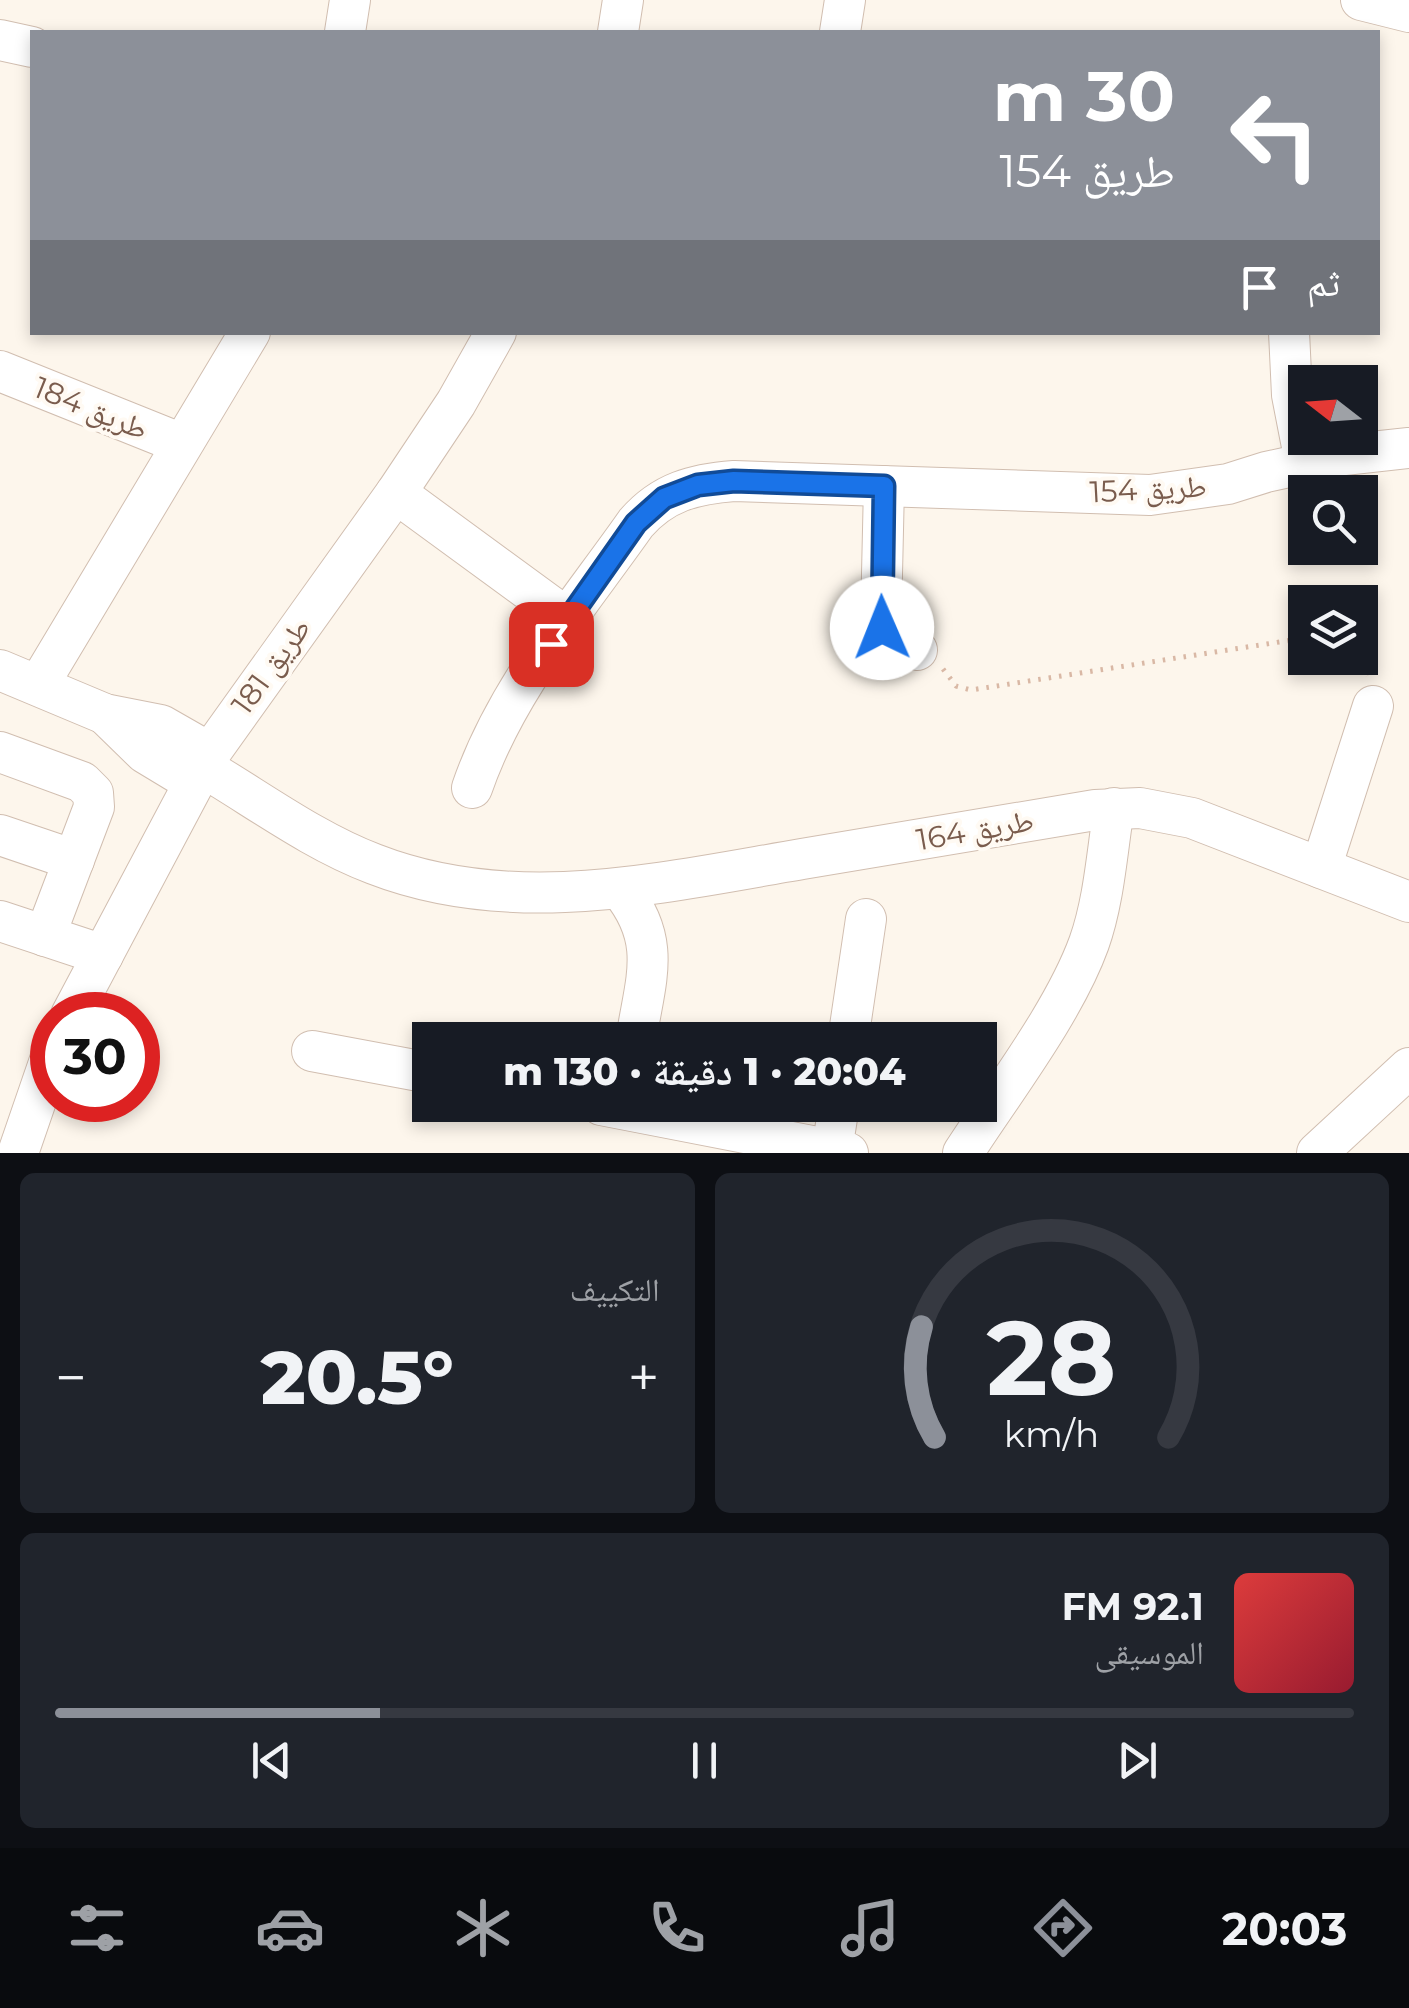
<!DOCTYPE html>
<html lang="ar">
<head>
<meta charset="utf-8">
<style>
  :root { --surface:#171b24; --page:#20242c; --text:#f1f3f6; --muted:#9ea1a6; --line:#363941; --accent:#8c9099 }
  body { margin:0; font-family:Montserrat,"Noto Naskh Arabic",sans-serif; background:var(--page); color:var(--text); direction:rtl; height:100vh; display:flex; flex-direction:column; font-size:38px; white-space:nowrap }
  * { box-sizing:border-box; margin:0 }
  p { font-size:32px; color:var(--muted) }
  .icon { flex:none; width:55px; height:55px; fill:none; stroke:currentColor; stroke-width:2; stroke-linecap:round; stroke-linejoin:round }
  .map { position:relative; height:1153px; overflow:hidden; direction:ltr }
  .panel { display:flex; flex-direction:column; gap:20px; padding:20px; background:#0d0f14; flex:1 }
  .panel>* { flex:none }
  .top-card { position:absolute; left:30px; top:30px; width:1350px; height:305px; border-radius:0px; box-shadow:0 5px 15px #0003; direction:rtl; background:#8c9099; color:#fff; overflow:hidden }
  .needle { width:65px; rotate:287deg }
  .fabs { position:absolute; left:1288px; top:365px; display:grid; gap:20px }
  .fabs a { display:grid; place-items:center; width:90px; height:90px; border-radius:0px; background:var(--surface); box-shadow:0 5px 15px #0003; font-size:50px }
  .speed { position:absolute; left:30px; top:992px; display:flex; gap:20px; font-size:50px; font-weight:700; text-align:center }
  .speed>* { display:grid; place-content:center; width:130px; height:130px; border-radius:50%; background:var(--surface); box-shadow:0 5px 15px #0003; line-height:1 }
  .speed .limit { border:15px solid #d22; background:#fff; color:#111 }
  .pin { position:absolute; display:grid; place-items:center; width:85px; height:85px; color:#fff; margin:-42px; border-radius:20px; box-shadow:0 5px 15px #0006 }
  .me { position:absolute; width:110px; margin:-55px; rotate:359deg; stroke-linejoin:round; filter:drop-shadow(0 0 8px #0008) }
  .turn { display:flex; align-items:center; gap:35px; height:210px; padding:0 40px; font-size:45px }
  .turn .icon { width:130px; height:130px; stroke-width:2.5 }
  .turn b { display:block; font-size:70px; line-height:85px }
  .then { display:flex; align-items:center; height:95px; padding:0 40px; background:#0003; gap:20px; font-size:38px }
  .big { font-size:75px; font-weight:800; line-height:1.1 }
  .panel .widget { flex:1; display:flex; flex-direction:column; justify-content:center; gap:15px; min-width:0; padding:0 35px; border-radius:15px; background:var(--page) }
  .panel .dial { align-items:center; gap:0 }
  .dial svg { height:260px; overflow:visible; fill:none; stroke:var(--line); stroke-width:7; stroke-linecap:round; text-anchor:middle }
  .dial text { fill:var(--text); stroke:none }
  .song { display:flex; align-items:center; gap:30px }
  .cover { width:120px; height:120px; border-radius:15px; background:linear-gradient(135deg,hsl(0 70% 55%),hsl(350 70% 35%)) }
  .played { height:10px; border-radius:5px; background:linear-gradient(90deg,var(--accent) 25%,var(--line) 25%) }
  .keys { display:flex; justify-content:space-around; direction:ltr }
  .heat { display:flex; justify-content:space-between; align-items:center; font-size:55px; direction:ltr }
  .panel .tiles { flex:1; display:grid; gap:20px; grid-template-columns:1fr 1fr }
  .widget:last-child { grid-column:span 2 }
  .trip { position:absolute; left:412px; top:1022px; width:585px; height:100px; border-radius:0px; background:var(--surface); box-shadow:0 5px 15px #0003; font-weight:800; line-height:100px; text-align:center; direction:rtl }
  .tab-bar { display:flex; height:160px; justify-content:space-around; align-items:center; background:#090b0e; color:var(--muted) }
  .tab-bar .icon { width:70px; height:70px }
  .tab-bar .on { color:var(--accent) }
  .tab-bar b { font-size:45px; color:var(--text) }
  .map>svg:first-child { display:block }
  .lines { fill:none; stroke-linecap:round; stroke-linejoin:round }
  .minor-casing { stroke:#d1beb0; stroke-width:42 }
  .path { stroke:#d9b8a5; stroke-width:5; stroke-dasharray:2.5 8; stroke-linecap:butt }
  .minor { stroke:#fff; stroke-width:40 }
  .route-casing { stroke:#114b97; stroke-width:25 }
  .route { stroke:#1a73e8; stroke-width:18 }
  .labels { text-anchor:middle; dominant-baseline:central; stroke-width:8; stroke-linejoin:round; paint-order:stroke }
  .street-label { font-size:30px; fill:#7a5c4d; stroke:#fffaf3 }
</style>
</head>
<body>
<div class="map">
<svg width="1409" height="1153" viewBox="0 0 1409 1153">
  <rect width="100%" height="100%" fill="#fdf6ec"/>
  <g class="lines">
    <g class="minor-casing">
      <g id="minor">
        <polyline points="1361,0 1409,12"/>
        <polyline points="345,32 350,0"/>
        <polyline points="618,32 623,0"/>
        <polyline points="840,32 845,0"/>
        <polyline points="0,40 32,47"/>
        <polyline points="1289,332 1292,395 1305,462"/>
        <polyline points="0,371 182,444"/>
        <polyline points="884,486 881,618 887,636 917,650"/>
        <polyline points="396,493 568,619"/>
        <polyline points="0,670 105,714 161,725 210,753"/>
        <polyline points="39,684 250,332"/>
        <polyline points="105,714 145,753 193,782"/>
        <polyline points="0,752 82,782 93,793 94,807 45,936"/>
        <path d="M201,766C257,799 313,841 374,864C513,918 660,883 802,859C899,843 997,827 1095,810L1140,808L1192,818L1409,902"/>
        <path d="M472,788C506,689 577,607 636,523C663,492 694,484 734,481L1150,495L1228,484L1266,472L1344,455L1409,448"/>
        <polyline points="0,835 74,860"/>
        <polyline points="1321,868 1373,706"/>
        <path d="M621,890C663,942 645,980 636,1040"/>
        <polyline points="0,921 103,955"/>
        <polyline points="71,1015 210,753 396,493 456,403 496,332"/>
        <polyline points="848,1040 866,919"/>
        <polyline points="312,1051 430,1073"/>
        <polyline points="601,1105 848,1153"/>
        <polyline points="832,1150 839,1105"/>
        <polyline points="18,1153 52,1054"/>
        <path d="M963,1153C1003,1091 1064,1012 1089,943C1104,901 1107,852 1114,808"/>
        <polyline points="1317,1153 1409,1068"/>
      </g>
    </g>
    <g class="path">
      <polyline points="1356,658 1367,676"/>
      <polyline points="943,669 956,686 971,690 1305,638"/>
    </g>
    <use href="#minor" class="minor"/>
  </g>
  <g class="lines">
    <g class="route-casing">
      <polyline id="route" points="551,644 636,523 664,498 698,485 734,481 884,486 882,628"/>
    </g>
    <use href="#route" class="route"/>
  </g>
  <g class="labels">
    <g class="street-label">
      <text transform="translate(91 408) rotate(22)">طريق 184</text>
      <text transform="translate(1148 489) rotate(-3)">طريق 154</text>
      <text transform="translate(271 666) rotate(-54)">طريق 181</text>
      <text transform="translate(975 830) rotate(-10)">طريق 164</text>
    </g>
  </g>
</svg>
<div class="fabs">
<a><svg class="needle" viewBox="-14 -14 28 28"><path d="M0-13l5 13h-10z" fill="#e53935"/><path d="M0 13l5-13h-10z" fill="#9ea1a6"/></svg></a>
<a><svg class="icon" aria-label="search" viewBox="0 0 24 24"><circle cx="10" cy="10" r="6"/><path d="M15 15l6 6"/></svg></a>
<a><svg class="icon" aria-label="layers" viewBox="0 0 24 24"><path d="M12 4l9 5-9 5-9-5zM3 14l9 5 9-5"/></svg></a>
</div>
<div class="speed"><div class="limit">30</div></div>
<div class="pin" style="left:551px;top:644px;background:#d93025"><svg class="icon" aria-label="arrive" viewBox="0 0 24 24"><path d="M6 21V4h12l-3 4 3 4H6"/></svg></div>
<svg class="me" style="left:882px;top:628px" viewBox="-20 -20 40 40"><circle r="19" fill="#fff"/><path d="M0-13L10 11 0 6-10 11z" fill="#1a73e8"/></svg>
<div class="trip">20:04 · 1 دقيقة · 130 m</div>
<div class="top-card">
<div class="turn"><svg class="icon" aria-label="left" viewBox="0 0 24 24"><path d="M17 20v-9H6M10 6l-5 5 5 5"/></svg><div><b>30 m</b>طريق 154</div></div>
<div class="then">ثم<svg class="icon" aria-label="arrive" viewBox="0 0 24 24"><path d="M6 21V4h12l-3 4 3 4H6"/></svg></div>
</div>
</div>
<section class="panel">
<div class="tiles">
<div class="widget dial"><svg viewBox="0 0 100 80">
<path d="M14 69A42 42 0 1 1 86 69"/>
<path d="M14 69A42 42 0 0 1 10 35" stroke="#8c9099"/>
<text x="50" y="56" font-size="32" font-weight="700">28</text>
<text x="50" y="72" font-size="11">km/h</text>
</svg></div>
<div class="widget"><p>التكييف</p>
<div class="heat"><a>−</a><b class="big">20.5°</b><a>+</a></div>
</div>
<div class="widget">
<div class="song"><i class="cover"></i><div><b>92.1 FM</b><p>الموسيقى</p></div></div>
<div class="played"></div>
<div class="keys"><svg class="icon" aria-label="previous" viewBox="0 0 24 24"><path d="M18 5L8 12l10 7zM5 5v14"/></svg><svg class="icon" aria-label="pause" viewBox="0 0 24 24"><path d="M8 5v14M16 5v14"/></svg><svg class="icon" aria-label="next" viewBox="0 0 24 24"><path d="M6 5l10 7-10 7zM19 5v14"/></svg></div>
</div>
</div>
</section>
<nav class="tab-bar">
<b>20:03</b>
<svg class="icon on" aria-label="directions" viewBox="0 0 24 24"><path d="M12 3l9 9-9 9-9-9zM9 14v-3h6M13 9l2 2-2 2"/></svg>
<svg class="icon" aria-label="music" viewBox="0 0 24 24"><path d="M9 18V5l10-2v13"/><circle cx="6" cy="18" r="3"/><circle cx="16" cy="16" r="3"/></svg>
<svg class="icon" aria-label="phone" viewBox="0 0 24 24"><path d="M5 4h4l2 5-3 2q2 4 5 5l2-3 5 2v4C11 20 4 13 5 4z"/></svg>
<svg class="icon" aria-label="climate" viewBox="0 0 24 24"><path d="M12 3v18M4 7l16 10M4 17L20 7"/></svg>
<svg class="icon" aria-label="car" viewBox="0 0 24 24"><path d="M5 17H2v-5l4-1 3-4h7l3 4 3 1v5h-3M9 17h6M6 11h13"/><circle cx="7" cy="17" r="2"/><circle cx="17" cy="17" r="2"/></svg>
<svg class="icon" aria-label="filters" viewBox="0 0 24 24"><path d="M4 7h16M4 17h16"/><circle cx="9" cy="7" r="2"/><circle cx="15" cy="17" r="2"/></svg>
</nav>
</body>
</html>
